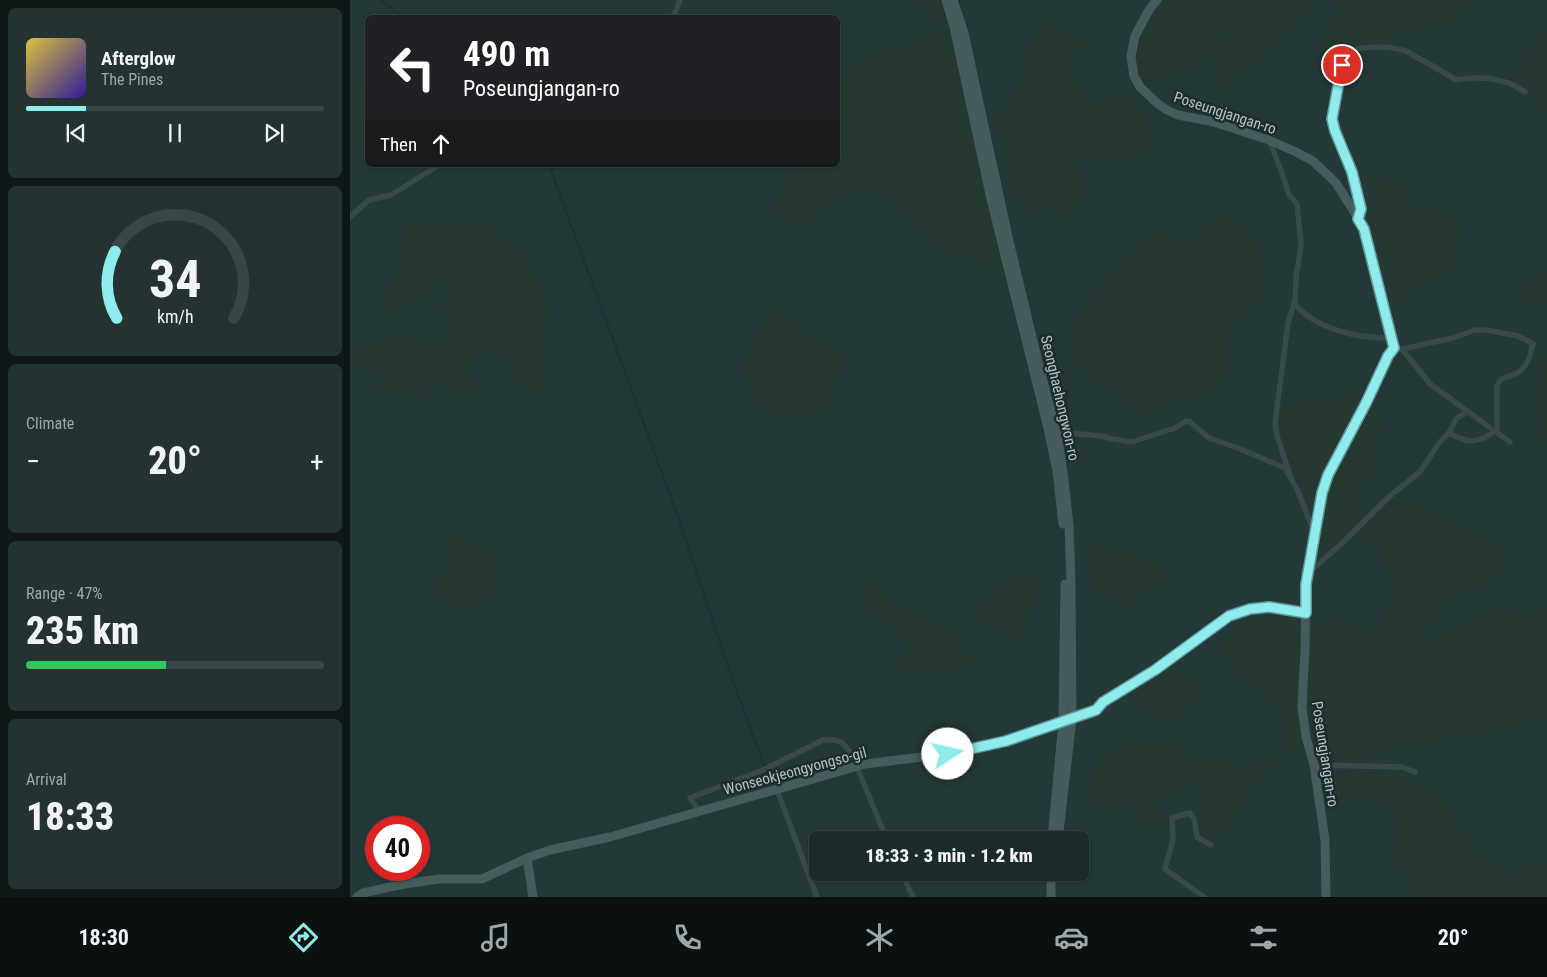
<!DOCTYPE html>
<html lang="en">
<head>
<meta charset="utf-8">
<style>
  :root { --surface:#1b2a2a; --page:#243232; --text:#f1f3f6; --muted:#a0a7a8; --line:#394647; --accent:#8feced }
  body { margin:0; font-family:"Roboto Condensed",sans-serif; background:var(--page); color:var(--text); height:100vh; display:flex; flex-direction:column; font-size:19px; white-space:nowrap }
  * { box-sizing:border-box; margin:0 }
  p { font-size:16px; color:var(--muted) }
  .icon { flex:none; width:28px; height:28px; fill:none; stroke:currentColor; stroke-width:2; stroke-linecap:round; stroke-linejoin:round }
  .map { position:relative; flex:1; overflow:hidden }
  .side { display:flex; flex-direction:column; gap:8px; padding:8px; background:#0f1717; width:350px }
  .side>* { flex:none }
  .guide { position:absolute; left:15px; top:15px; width:475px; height:152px; border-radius:8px; box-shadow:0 1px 4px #0004,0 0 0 1px var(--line); background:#202124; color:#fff; overflow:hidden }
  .speed { position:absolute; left:15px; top:816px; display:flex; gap:10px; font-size:25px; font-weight:700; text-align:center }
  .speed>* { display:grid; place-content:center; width:65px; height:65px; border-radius:50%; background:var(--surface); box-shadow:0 1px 4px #0004,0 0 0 1px var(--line); line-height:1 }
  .speed .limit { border:8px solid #d22; background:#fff; color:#111 }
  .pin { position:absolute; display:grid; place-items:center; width:42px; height:42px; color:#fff; margin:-21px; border:2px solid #fff; border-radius:50%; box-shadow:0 1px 5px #0007 }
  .me { position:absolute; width:55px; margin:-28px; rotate:80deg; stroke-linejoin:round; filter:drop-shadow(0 0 4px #0008) }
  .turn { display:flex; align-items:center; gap:18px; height:105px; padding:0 15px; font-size:22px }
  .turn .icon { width:65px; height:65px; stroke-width:2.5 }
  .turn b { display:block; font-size:35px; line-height:42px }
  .then { display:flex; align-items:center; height:48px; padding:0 15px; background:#0003; gap:10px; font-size:19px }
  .big { font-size:38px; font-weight:800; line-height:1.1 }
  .side .tile { flex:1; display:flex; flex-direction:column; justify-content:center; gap:8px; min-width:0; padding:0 18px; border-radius:8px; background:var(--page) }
  .side .dial { align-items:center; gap:0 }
  .dial svg { height:130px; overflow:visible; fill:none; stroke:var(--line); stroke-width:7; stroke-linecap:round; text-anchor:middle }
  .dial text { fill:var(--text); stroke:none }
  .song { display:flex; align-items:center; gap:15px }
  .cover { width:60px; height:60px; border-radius:8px; background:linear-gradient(135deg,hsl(50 70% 55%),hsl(250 70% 35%)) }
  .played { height:5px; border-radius:2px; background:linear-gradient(90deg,var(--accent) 20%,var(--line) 20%) }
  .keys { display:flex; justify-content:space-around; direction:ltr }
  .heat { display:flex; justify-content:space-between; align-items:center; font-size:28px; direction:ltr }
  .charge { height:8px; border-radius:4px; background:linear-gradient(90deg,#34c759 47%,var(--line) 0) }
  .trip { position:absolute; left:459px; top:831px; width:280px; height:50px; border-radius:8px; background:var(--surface); box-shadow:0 1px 4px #0004,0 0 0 1px var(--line); font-weight:800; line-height:50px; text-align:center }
  .tab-bar { display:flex; height:80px; justify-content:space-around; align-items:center; background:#0b1111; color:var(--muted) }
  .tab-bar .icon { width:35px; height:35px }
  .tab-bar .active { color:var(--accent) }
  .tab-bar b { font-size:22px; color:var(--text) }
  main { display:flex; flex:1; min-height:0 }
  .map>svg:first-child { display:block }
  .green { fill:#263930 }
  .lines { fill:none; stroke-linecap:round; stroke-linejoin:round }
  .stream { stroke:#183534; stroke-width:2 }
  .street { stroke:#374948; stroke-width:5.5 }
  .secondary { stroke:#465b5b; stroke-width:9 }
  .route-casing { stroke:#5d999a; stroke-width:12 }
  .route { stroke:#8feced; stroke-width:9 }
  .labels { text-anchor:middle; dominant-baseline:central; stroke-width:5; stroke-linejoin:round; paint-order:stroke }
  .street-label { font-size:15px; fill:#b3c4c5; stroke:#1d2d2d }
</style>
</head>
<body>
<main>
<section class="side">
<div class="tile">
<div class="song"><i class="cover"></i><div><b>Afterglow</b><p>The Pines</p></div></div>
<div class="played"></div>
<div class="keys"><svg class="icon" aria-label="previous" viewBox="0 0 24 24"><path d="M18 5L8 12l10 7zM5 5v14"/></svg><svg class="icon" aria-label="pause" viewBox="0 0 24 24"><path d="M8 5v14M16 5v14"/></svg><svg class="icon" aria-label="next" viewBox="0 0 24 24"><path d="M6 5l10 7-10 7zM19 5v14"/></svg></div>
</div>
<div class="tile dial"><svg viewBox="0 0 100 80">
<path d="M14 69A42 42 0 1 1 86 69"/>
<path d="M14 69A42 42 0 0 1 13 28" stroke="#8feced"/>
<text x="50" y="56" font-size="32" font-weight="700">34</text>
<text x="50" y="72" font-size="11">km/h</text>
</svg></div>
<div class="tile"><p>Climate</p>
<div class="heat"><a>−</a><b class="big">20°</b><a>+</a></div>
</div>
<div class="tile"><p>Range · 47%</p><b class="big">235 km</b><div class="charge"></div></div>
<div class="tile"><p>Arrival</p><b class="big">18:33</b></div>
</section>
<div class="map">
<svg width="1197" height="897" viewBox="0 0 1197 897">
  <rect width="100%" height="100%" fill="#243838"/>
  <g class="green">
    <polygon points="565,0 591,0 600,25 593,26"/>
    <path d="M814,0H925L911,17L865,37L850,52L845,67L803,81L799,88C773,58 794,26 814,0Z"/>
    <polygon points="931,0 968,0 870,94 870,83 865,60 852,54 865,43 913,20"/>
    <polygon points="981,0 1119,0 1101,22 1086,22 1073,36 1056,35 1057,31 1039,30 1038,45 1009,43 996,46 988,66 965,46 989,13"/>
    <path d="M689,24H695L711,34L749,41L715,59L736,104L763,97L783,94L806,144C778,159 762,165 730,155L725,167L734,177L730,199L714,219L696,206L685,224L676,202L666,201L644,115L659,112Z"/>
    <polygon points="1197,28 1197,115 1195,116 1181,104 1182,93 1159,78"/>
    <polygon points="600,30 632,191 654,269 592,250 529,188 486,196 457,228 426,218 425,201 447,165 488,165 488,68"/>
    <polygon points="11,87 17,87 17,139 0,150 0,90"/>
    <polygon points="1031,178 1048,182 1058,203 1091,209 1114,229 1106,269 1069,281 1043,311 1027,242 1017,212"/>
    <polygon points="862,215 896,229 907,237 908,258 916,272 912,291 878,339 878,371 863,389 819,406 798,415 769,400 716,360 722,328 734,307 797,233 850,244"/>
    <path d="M99,221L136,226L144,230L152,242L172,253L198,306V332L187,350L198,386L178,391L156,376L159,361L140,354L125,353L117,364L119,378L131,388L107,393L91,384L85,389L81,400L61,388L54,398L25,389L28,375L14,372L3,367L9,348C43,334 49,334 85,347L97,342L99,329L97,313L88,307L104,287L91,278L70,296L48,311L23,318L38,295L53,253L54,225Z"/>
    <polygon points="1197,269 1197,305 1180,308 1168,294 1172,288"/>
    <polygon points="421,310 441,318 470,344 495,354 481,402 439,421 420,419 401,399 391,367"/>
    <polygon points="1193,356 1197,358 1197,443 1192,435 1186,394 1193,382"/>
    <path d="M1002,386L1012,387L1034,423L1028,450L1033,460L1016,482L1009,505L1013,518L1002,532L973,548L958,497L944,471L927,432L931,405C951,405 971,401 991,400Z"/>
    <polygon points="1042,503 1080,510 1125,529 1135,540 1156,555 1140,581 1134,586 1099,599 1090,616 1073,632 1084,642 1109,630 1147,605 1169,616 1197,611 1197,715 1138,732 1037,747 1017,757 978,757 964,749 957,688 962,629 996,617 1009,632 1032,633 1034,613 1049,589 1033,568 1032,544 1025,549 1012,538 1011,533"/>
    <polygon points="732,534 765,551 810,564 815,577 772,609 745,590"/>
    <polygon points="100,539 112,540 151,564 135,602 124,611 108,600 99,611 86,589 93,574"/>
    <polygon points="690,574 671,648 620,614 659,580"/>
    <polygon points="524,578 534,596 547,609 590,621 607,641 625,667 542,671 558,649 556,640 545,630 537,619 524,612 513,609 515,588"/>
    <polygon points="918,613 935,613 948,619 951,647 948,711 955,761 940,760 937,741 936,720 920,698 905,691 881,667 869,643 883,629"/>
    <polygon points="817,667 853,691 816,727 784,699"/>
    <polygon points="794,740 836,743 838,760 906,766 920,754 926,756 922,767 913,772 872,835 865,839 857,834 850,808 856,801 851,788 839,782 825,789 806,803 812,822 789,827 782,822 783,811 773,807 762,808 740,802 748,754"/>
    <path d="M969,771L1047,774L1090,796L1121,847L1159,874L1173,861L1190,869L1197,858V897H1068L1055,878L1042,870L1049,820C1037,802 1024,800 1003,795L1002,807L973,804Z"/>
  </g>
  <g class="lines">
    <g class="stream">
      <polyline points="31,0 54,18"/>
      <polyline points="199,165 327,514 386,690 422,786"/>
    </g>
    <g class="street">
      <polyline points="321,18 325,13 330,0"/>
      <polyline points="919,140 931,170 939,195 947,204 951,245 946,278 945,300 938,323 925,423 927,436 940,475"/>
      <polyline points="0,217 19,200 41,195 89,165"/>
      <path d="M1008,219L1011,209L1002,172L985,131L982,119L995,53C1009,45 1040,46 1056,51C1061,53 1065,57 1070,59C1083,66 1094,72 1106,80C1130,76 1154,77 1175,92"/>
      <path d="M944,303C965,329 1009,339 1042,338"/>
      <polyline points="1044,348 1052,349 1103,338 1125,330 1137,330 1168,336 1184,344"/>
      <polyline points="1052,349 1080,384 1160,442"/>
      <polyline points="710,432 751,436 762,439 782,442 825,428 836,421 840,422 859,438 888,448 935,468 948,491 960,522 965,530"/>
      <path d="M1099,433C1118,444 1130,444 1147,429V386L1150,380C1155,377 1160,376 1165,374C1176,370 1182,354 1182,343"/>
      <polyline points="958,573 990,545 1041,495 1070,472 1089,443 1099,433 1106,419 1118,411"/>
      <polyline points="964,765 1052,767 1065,772"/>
      <polyline points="507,767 537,840"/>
      <polyline points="427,790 467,897"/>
      <polyline points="350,812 340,798 413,770 473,740 485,740 493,743 504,757 515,764"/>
      <polyline points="551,872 563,897"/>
      <polyline points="854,897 815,869 823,839 822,818 840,813 844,819 847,837 861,845"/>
    </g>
    <g class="secondary">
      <polyline points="596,0 604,27 641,199 698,428 707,471 713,524"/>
      <polyline points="603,0 614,33 658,237 689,366 708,437 714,480 719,525 721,582 722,719 708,840"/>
      <polyline points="807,0 799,10 785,36 781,56 782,64 784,76 790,87 808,104 817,110 828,115 864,122 919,140 946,152 963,161 986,183 1015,229 1043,342 1044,348 1038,356 1017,403 978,475 972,493 956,584 955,649 952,707 956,737 964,765 975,840 976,897"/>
      <polyline points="702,840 713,721 715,584"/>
      <polyline points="177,858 183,897"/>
      <polyline points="701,872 701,897"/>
      <polyline points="7,897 13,893 54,884 89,879 132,879 177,858 200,850 260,837 515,764 613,752 656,741 746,709 753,702 805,670 879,616 900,609 919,607 956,613"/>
    </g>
  </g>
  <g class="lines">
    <g class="route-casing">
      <polyline id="route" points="598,754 656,741 746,710 753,702 805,670 879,616 900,609 919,607 956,613 956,584 972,493 978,475 1016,403 1038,356 1044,348 1014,229 1008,219 1011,209 1002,172 985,131 982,119 992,65"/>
    </g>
    <use href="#route" class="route"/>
  </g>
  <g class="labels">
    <g class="street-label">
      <text transform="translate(875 113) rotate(18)">Poseungjangan-ro</text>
      <text transform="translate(710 398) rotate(77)">Seonghaehongwon-ro</text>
      <text transform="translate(975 754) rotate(81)">Poseungjangan-ro</text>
      <text transform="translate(445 771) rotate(-15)">Wonseokjeongyongso-gil</text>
    </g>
  </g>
</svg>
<div class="speed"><div class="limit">40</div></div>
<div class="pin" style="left:992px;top:65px;background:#d93025"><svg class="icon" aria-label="arrive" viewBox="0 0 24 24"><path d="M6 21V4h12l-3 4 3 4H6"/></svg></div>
<svg class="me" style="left:598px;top:754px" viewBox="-20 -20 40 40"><circle r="19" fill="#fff"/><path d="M0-13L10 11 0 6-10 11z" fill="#8feced"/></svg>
<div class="trip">18:33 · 3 min · 1.2 km</div>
<div class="guide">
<div class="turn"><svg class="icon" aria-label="left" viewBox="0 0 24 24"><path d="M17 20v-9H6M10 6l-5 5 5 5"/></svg><div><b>490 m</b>Poseungjangan-ro</div></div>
<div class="then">Then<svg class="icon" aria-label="ahead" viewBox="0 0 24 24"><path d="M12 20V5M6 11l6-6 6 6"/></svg></div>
</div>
</div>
</main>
<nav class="tab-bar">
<b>18:30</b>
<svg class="icon active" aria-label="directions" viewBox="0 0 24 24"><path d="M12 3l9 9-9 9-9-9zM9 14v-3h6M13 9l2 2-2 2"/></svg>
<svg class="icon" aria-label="music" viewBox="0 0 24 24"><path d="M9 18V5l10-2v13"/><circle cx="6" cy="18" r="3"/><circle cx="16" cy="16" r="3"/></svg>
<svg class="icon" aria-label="phone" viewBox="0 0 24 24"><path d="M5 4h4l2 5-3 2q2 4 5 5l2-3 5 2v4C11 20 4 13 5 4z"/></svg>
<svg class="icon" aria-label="climate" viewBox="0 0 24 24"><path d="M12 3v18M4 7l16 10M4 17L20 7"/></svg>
<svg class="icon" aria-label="car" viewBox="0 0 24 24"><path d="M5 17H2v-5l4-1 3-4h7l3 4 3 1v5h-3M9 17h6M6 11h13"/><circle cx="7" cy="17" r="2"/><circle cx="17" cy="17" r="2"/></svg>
<svg class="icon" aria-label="filters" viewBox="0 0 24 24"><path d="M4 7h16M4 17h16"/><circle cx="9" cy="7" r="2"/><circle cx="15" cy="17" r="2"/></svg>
<b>20°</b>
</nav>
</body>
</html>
